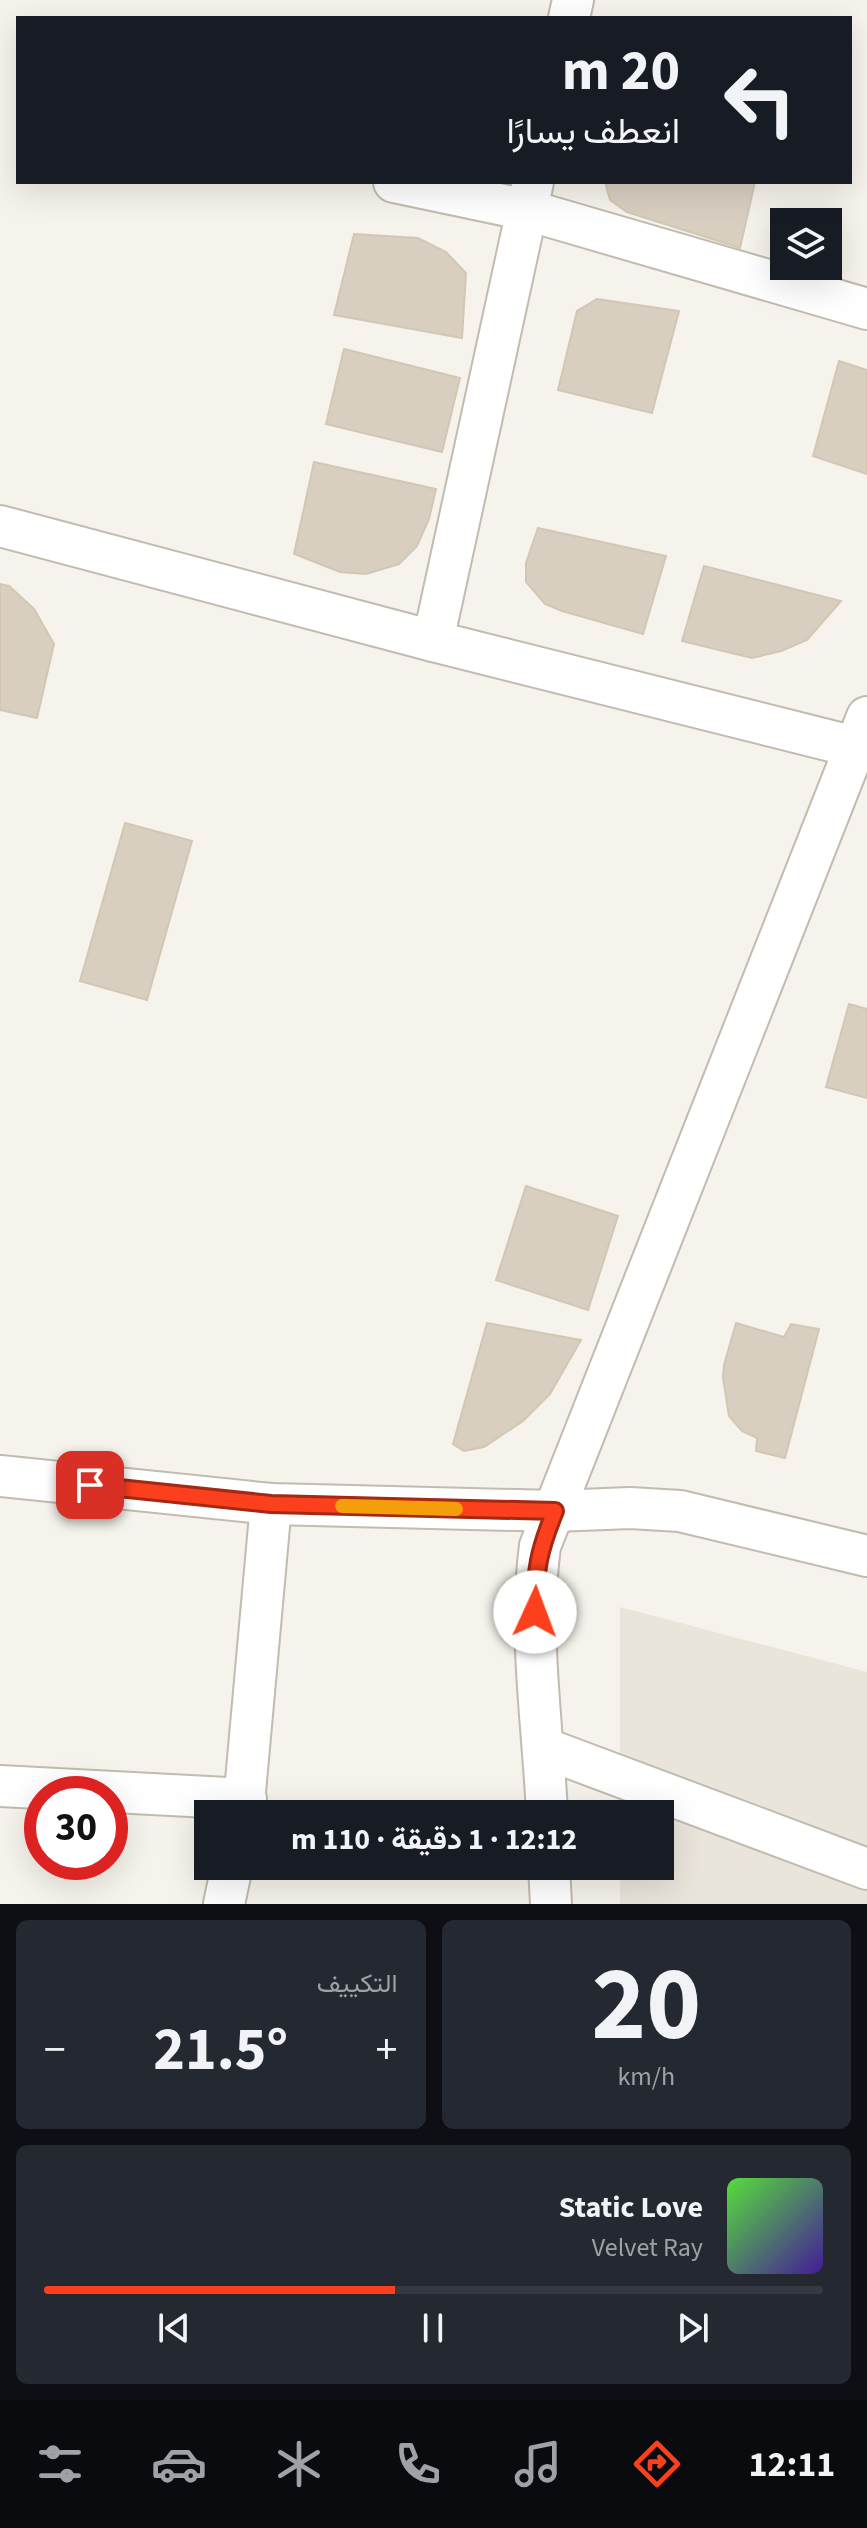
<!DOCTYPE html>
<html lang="ar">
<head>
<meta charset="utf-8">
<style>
  :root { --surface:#171b24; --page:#242831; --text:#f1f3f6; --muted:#9ea1a6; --line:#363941; --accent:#fc3f1d }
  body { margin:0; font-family:"Source Sans 3",Vazirmatn,sans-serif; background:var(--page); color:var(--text); direction:rtl; height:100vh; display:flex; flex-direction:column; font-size:30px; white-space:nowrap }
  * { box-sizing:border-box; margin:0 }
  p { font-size:26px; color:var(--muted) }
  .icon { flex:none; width:44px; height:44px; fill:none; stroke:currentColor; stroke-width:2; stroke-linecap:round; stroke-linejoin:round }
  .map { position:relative; height:1904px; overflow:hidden; direction:ltr }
  .sheet { display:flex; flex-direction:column; gap:16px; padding:16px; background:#0d0f14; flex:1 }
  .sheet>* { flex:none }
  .banner { position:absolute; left:16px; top:16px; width:836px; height:168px; border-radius:0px; box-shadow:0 8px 32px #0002; direction:rtl; background:#171b24; color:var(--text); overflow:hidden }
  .buttons { position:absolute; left:770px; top:208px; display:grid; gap:16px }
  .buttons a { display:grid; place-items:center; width:72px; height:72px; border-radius:0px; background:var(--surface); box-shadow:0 8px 32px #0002; font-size:40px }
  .speed { position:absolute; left:24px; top:1776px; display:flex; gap:16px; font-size:40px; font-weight:700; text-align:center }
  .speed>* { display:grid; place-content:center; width:104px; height:104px; border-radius:50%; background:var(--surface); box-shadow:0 8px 32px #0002; line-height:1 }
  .speed .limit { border:12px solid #d22; background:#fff; color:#111 }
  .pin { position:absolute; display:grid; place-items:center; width:68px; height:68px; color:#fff; margin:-34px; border-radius:16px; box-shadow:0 4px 12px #0006 }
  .me { position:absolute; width:88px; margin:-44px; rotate:2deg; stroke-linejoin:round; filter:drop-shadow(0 0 6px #0008) }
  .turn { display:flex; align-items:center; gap:28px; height:168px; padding:0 40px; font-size:36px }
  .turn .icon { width:104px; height:104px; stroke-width:2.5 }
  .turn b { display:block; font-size:56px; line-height:68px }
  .big { font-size:60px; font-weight:700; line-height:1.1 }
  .sheet .tile { flex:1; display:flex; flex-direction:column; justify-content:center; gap:12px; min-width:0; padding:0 28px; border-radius:12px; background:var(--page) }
  .sheet .dial { align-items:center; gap:0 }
  .dial b { font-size:104px; line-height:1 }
  .song { display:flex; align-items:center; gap:24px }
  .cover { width:96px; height:96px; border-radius:12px; background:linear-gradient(135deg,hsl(110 70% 55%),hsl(260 70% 35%)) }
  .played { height:8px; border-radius:4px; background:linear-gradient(90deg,var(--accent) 45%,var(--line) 45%) }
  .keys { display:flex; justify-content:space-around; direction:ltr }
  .heat { display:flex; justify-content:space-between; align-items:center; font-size:44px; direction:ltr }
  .sheet .tiles { flex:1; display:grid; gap:16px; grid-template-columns:1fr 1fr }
  .tile:last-child { grid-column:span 2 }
  .trip { position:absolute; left:194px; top:1800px; width:480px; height:80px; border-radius:0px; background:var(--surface); box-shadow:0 8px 32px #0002; font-weight:700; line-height:80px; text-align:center; direction:rtl }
  .tabs { display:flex; height:128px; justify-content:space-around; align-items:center; background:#090b0e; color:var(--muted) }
  .tabs .icon { width:56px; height:56px }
  .tabs .selected { color:var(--accent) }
  .tabs b { font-size:36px; color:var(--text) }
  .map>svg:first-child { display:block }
  .residential { fill:#eae5da }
  .building { fill:#d8cfc1; stroke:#d3c7b4; stroke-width:2 }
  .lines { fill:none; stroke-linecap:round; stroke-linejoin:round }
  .minor-casing { stroke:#c2bbae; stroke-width:44 }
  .minor { stroke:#fff; stroke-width:40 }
  .route-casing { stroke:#a42913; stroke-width:20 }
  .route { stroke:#fc3f1d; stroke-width:14 }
  .slow { stroke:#f59e0b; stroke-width:14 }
</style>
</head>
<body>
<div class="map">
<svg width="867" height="1904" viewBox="0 0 867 1904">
  <rect width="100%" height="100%" fill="#f6f3ec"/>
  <polygon class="residential" points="620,1607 867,1672 867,1904 620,1904 620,1866 660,1866 660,1814 620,1814"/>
  <g class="building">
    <polygon points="605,182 755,182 740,248 627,212 610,200"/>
    <polygon points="354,234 418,238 446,252 466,273 462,338 334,315"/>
    <polygon points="597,299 679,311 652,413 558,390 577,311"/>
    <polygon points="344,349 460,378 442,452 326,424"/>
    <polygon points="839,361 867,370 867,474 813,456"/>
    <polygon points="314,462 436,489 429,519 417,546 399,564 366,574 340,572 294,554"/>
    <polygon points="538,528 666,556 643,634 562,611 545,604 526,582 526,563"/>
    <polygon points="704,566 841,601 807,640 781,651 752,658 682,641"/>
    <polygon points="0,584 9,586 34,609 54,644 37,718 0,710"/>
    <polygon points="125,823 192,841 147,1000 80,981"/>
    <polygon points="849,1004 867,1009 867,1098 826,1087"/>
    <polygon points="526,1186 618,1216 588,1310 496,1280"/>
    <polygon points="487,1323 581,1340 550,1394 523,1421 484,1447 464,1451 453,1444"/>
    <polygon points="736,1323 784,1337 791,1324 819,1329 785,1458 756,1451 757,1438 742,1431 729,1416 723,1378 724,1365"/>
  </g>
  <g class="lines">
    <g class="minor-casing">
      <g id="minor">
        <polyline points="569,18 573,0"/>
        <polyline points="394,182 527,210 867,309"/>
        <polyline points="0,526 433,641 867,750"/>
        <polyline points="433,641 533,182"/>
        <polyline points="0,1476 271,1504 555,1511 630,1508 680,1511 867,1556"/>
        <polyline points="544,1748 867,1869"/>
        <polyline points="0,1786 246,1799"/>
        <polyline points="243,1814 271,1504"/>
        <path d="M547,1814C543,1725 528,1635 540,1546L867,717"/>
        <polyline points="549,1866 551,1904"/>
        <polyline points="224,1904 232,1866"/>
      </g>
    </g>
    <use href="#minor" class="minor"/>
  </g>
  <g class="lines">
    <g class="route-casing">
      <path id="route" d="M90,1485L271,1504L555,1511C539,1550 535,1570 535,1612"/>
    </g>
    <use href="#route" class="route"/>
    <polyline class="slow" points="342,1506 456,1509"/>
  </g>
</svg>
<div class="buttons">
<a><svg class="icon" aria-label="layers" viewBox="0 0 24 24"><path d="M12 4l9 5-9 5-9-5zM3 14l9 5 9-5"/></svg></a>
</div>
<div class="speed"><div class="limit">30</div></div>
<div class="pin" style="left:90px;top:1485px;background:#d93025"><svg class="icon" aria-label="arrive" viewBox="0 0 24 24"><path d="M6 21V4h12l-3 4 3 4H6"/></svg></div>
<svg class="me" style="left:535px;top:1612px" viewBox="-20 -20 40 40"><circle r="19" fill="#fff"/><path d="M0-13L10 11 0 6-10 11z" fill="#fc3f1d"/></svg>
<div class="trip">12:12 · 1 دقيقة · 110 m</div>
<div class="banner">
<div class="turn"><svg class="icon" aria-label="left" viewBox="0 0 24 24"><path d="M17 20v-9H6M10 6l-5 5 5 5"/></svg><div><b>20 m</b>انعطف يسارًا</div></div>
</div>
</div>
<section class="sheet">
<div class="tiles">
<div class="tile dial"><b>20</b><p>km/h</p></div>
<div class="tile"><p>التكييف</p>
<div class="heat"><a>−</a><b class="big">21.5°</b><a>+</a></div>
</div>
<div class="tile">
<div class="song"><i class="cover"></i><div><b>Static Love</b><p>Velvet Ray</p></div></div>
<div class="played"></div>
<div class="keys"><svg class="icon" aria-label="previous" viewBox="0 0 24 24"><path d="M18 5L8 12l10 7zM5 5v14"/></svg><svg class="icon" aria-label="pause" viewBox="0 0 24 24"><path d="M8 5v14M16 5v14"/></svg><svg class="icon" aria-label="next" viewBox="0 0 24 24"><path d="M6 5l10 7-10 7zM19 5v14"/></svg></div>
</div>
</div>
</section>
<nav class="tabs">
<b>12:11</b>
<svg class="icon selected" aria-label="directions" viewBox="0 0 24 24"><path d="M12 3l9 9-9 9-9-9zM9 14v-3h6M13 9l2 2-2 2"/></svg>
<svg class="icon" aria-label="music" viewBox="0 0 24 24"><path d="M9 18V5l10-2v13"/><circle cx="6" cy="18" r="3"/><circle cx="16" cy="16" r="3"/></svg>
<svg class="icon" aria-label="phone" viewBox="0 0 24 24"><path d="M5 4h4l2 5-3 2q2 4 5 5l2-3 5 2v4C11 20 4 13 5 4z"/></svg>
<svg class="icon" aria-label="climate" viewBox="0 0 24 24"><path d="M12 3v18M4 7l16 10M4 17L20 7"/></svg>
<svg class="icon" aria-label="car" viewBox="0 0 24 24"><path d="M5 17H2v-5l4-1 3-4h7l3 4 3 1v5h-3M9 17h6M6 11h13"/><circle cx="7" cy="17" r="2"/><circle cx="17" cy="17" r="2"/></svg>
<svg class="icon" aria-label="filters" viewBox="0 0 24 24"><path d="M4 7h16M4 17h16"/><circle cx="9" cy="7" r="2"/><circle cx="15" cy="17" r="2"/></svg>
</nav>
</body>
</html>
